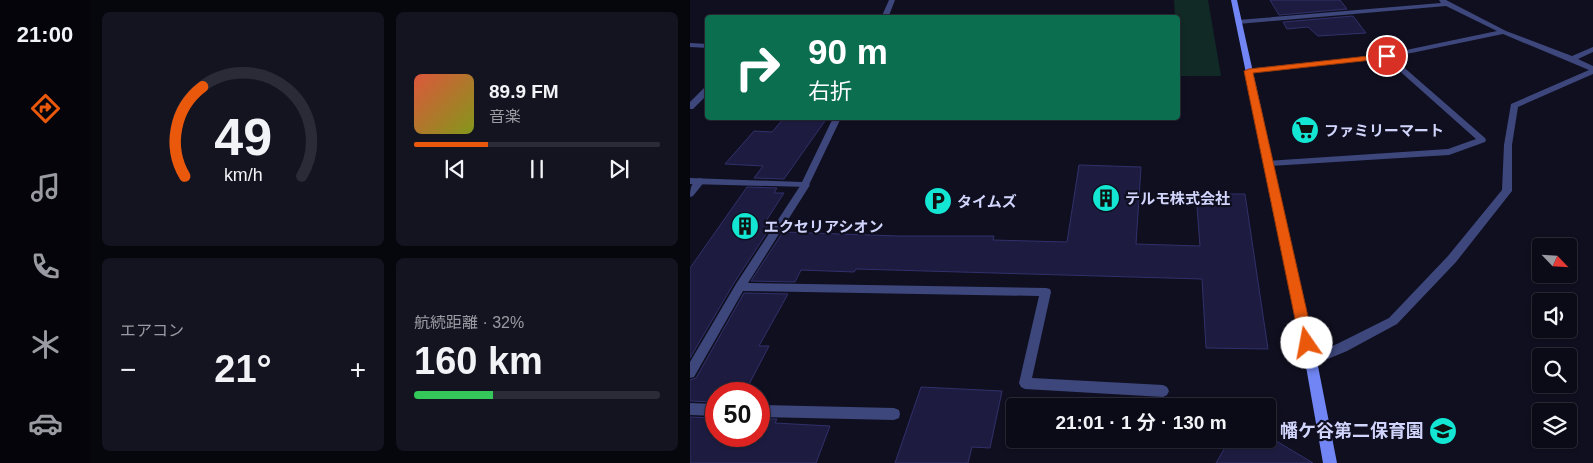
<!DOCTYPE html>
<html lang="ja">
<head>
<meta charset="utf-8">
<style>
  :root { --surface:#0b0b18; --page:#141421; --text:#f1f3f6; --muted:#9a9ba2; --line:#2b2b37; --accent:#ea580c }
  body { margin:0; font-family:Arial,"Noto Sans JP",sans-serif; background:var(--page); color:var(--text); height:100vh; display:flex; flex-direction:column; font-size:19px; white-space:nowrap }
  * { box-sizing:border-box; margin:0 }
  p { font-size:16px; color:var(--muted) }
  .icon { flex:none; width:28px; height:28px; fill:none; stroke:currentColor; stroke-width:2; stroke-linecap:round; stroke-linejoin:round }
  .map { position:relative; flex:1; overflow:hidden }
  .details { display:flex; flex-direction:column; gap:12px; padding:12px; background:#06060d; width:600px }
  .details>* { flex:none }
  .top-card { position:absolute; left:15px; top:15px; width:475px; height:105px; border-radius:5px; box-shadow:0 1px 4px #0004,0 0 0 1px var(--line); background:#0b6e4f; color:#fff; overflow:hidden }
  .needle { width:32px; rotate:115deg }
  .controls { position:absolute; left:842px; top:238px; display:grid; gap:10px }
  .controls a { display:grid; place-items:center; width:45px; height:45px; border-radius:5px; background:var(--surface); box-shadow:0 1px 4px #0004,0 0 0 1px var(--line); font-size:25px }
  .speed { position:absolute; left:15px; top:382px; display:flex; gap:10px; font-size:25px; font-weight:700; text-align:center }
  .speed>* { display:grid; place-content:center; width:65px; height:65px; border-radius:50%; background:var(--surface); box-shadow:0 1px 4px #0004,0 0 0 1px var(--line); line-height:1 }
  .speed .limit { border:8px solid #d22; background:#fff; color:#111 }
  .pin { position:absolute; display:grid; place-items:center; width:42px; height:42px; color:#fff; margin:-21px; border:2px solid #fff; border-radius:50%; box-shadow:0 1px 5px #0007 }
  .me { position:absolute; width:55px; margin:-28px; rotate:348deg; stroke-linejoin:round; filter:drop-shadow(0 0 4px #0008) }
  .turn { display:flex; align-items:center; gap:18px; height:105px; padding:0 20px; font-size:22px }
  .turn .icon { width:65px; height:65px; stroke-width:2.5 }
  .turn b { display:block; font-size:35px; line-height:42px }
  .big { font-size:38px; font-weight:700; line-height:1.1 }
  .details .card { flex:1; display:flex; flex-direction:column; justify-content:center; gap:8px; min-width:0; padding:0 18px; border-radius:8px; background:var(--page) }
  .details .dial { align-items:center; gap:0 }
  .dial svg { height:130px; overflow:visible; fill:none; stroke:var(--line); stroke-width:7; stroke-linecap:round; text-anchor:middle }
  .dial text { fill:var(--text); stroke:none }
  .song { display:flex; align-items:center; gap:15px }
  .cover { width:60px; height:60px; border-radius:8px; background:linear-gradient(135deg,hsl(10 70% 55%),hsl(70 70% 35%)) }
  .played { height:5px; border-radius:2px; background:linear-gradient(90deg,var(--accent) 30%,var(--line) 30%) }
  .keys { display:flex; justify-content:space-around; direction:ltr }
  .heat { display:flex; justify-content:space-between; align-items:center; font-size:28px; direction:ltr }
  .charge { height:8px; border-radius:4px; background:linear-gradient(90deg,#34c759 32%,var(--line) 0) }
  .details .tiles { flex:1; display:grid; gap:12px; grid-template-columns:repeat(2,1fr) }
  .trip { position:absolute; left:316px; top:398px; width:270px; height:50px; border-radius:5px; background:var(--surface); box-shadow:0 1px 4px #0004,0 0 0 1px var(--line); font-weight:700; line-height:50px; text-align:center }
  main { display:flex; flex:1; min-height:0 }
  .dock { display:flex; flex-direction:column; width:90px; justify-content:space-around; align-items:center; background:#04040a; color:var(--muted) }
  .dock .icon { width:35px; height:35px }
  .dock .on { color:var(--accent) }
  .dock b { font-size:22px; color:var(--text) }
  .map>svg:first-child { display:block }
  .green { fill:#122a25 }
  .building { fill:#1d1c40; stroke:#31306a }
  .lines { fill:none; stroke-linecap:round; stroke-linejoin:round }
  .lane { fill:#3e477c; fill-rule:evenodd }
  .street { fill:#3e477c; fill-rule:evenodd }
  .secondary { fill:#7186f4; fill-rule:evenodd }
  .route { fill:#ea580c; stroke:#983908 }
  .labels { text-anchor:middle; dominant-baseline:central; stroke-width:4.5; stroke-linejoin:round; paint-order:stroke }
  .poi-label { font-size:15px; font-weight:bold; fill:#d2d5fb; stroke:#0f0f20; text-anchor:start }
  .near-poi-label { font-size:18px; font-weight:bold; fill:#d2d5fb; stroke:#0f0f20; text-anchor:end }
</style>
</head>
<body>
<main>
<nav class="dock">
<b>21:00</b>
<svg class="icon on" aria-label="directions" viewBox="0 0 24 24"><path d="M12 3l9 9-9 9-9-9zM9 14v-3h6M13 9l2 2-2 2"/></svg>
<svg class="icon" aria-label="music" viewBox="0 0 24 24"><path d="M9 18V5l10-2v13"/><circle cx="6" cy="18" r="3"/><circle cx="16" cy="16" r="3"/></svg>
<svg class="icon" aria-label="phone" viewBox="0 0 24 24"><path d="M5 4h4l2 5-3 2q2 4 5 5l2-3 5 2v4C11 20 4 13 5 4z"/></svg>
<svg class="icon" aria-label="climate" viewBox="0 0 24 24"><path d="M12 3v18M4 7l16 10M4 17L20 7"/></svg>
<svg class="icon" aria-label="car" viewBox="0 0 24 24"><path d="M5 17H2v-5l4-1 3-4h7l3 4 3 1v5h-3M9 17h6M6 11h13"/><circle cx="7" cy="17" r="2"/><circle cx="17" cy="17" r="2"/></svg>
</nav>
<section class="details">
<div class="tiles">
<div class="card dial"><svg viewBox="0 0 100 80">
<path d="M14 69A42 42 0 1 1 86 69"/>
<path d="M14 69A42 42 0 0 1 25 14" stroke="#ea580c"/>
<text x="50" y="56" font-size="32" font-weight="700">49</text>
<text x="50" y="72" font-size="11">km/h</text>
</svg></div>
<div class="card">
<div class="song"><i class="cover"></i><div><b>89.9 FM</b><p>音楽</p></div></div>
<div class="played"></div>
<div class="keys"><svg class="icon" aria-label="previous" viewBox="0 0 24 24"><path d="M18 5L8 12l10 7zM5 5v14"/></svg><svg class="icon" aria-label="pause" viewBox="0 0 24 24"><path d="M8 5v14M16 5v14"/></svg><svg class="icon" aria-label="next" viewBox="0 0 24 24"><path d="M6 5l10 7-10 7zM19 5v14"/></svg></div>
</div>
<div class="card"><p>エアコン</p>
<div class="heat"><a>−</a><b class="big">21°</b><a>+</a></div>
</div>
<div class="card"><p>航続距離 · 32%</p><b class="big">160 km</b><div class="charge"></div></div>
</div>
</section>
<div class="map">
<svg width="903" height="463" viewBox="0 0 903 463">
  <rect width="100%" height="100%" fill="#0f0f20"/>
  <polygon class="green" points="484,0 518,0 531,76 490,76 488,18 485,17"/>
  <g class="building">
    <polygon points="580,0 650,0 657,9 589,15"/>
    <polygon points="663,16 676,33 628,36 618,27 597,29 593,22"/>
    <polygon points="94,118 137,118 94,179 64,178 73,166 35,164 64,131 82,132"/>
    <polygon points="389,165 451,167 446,244 510,246 506,194 555,194 578,349 516,348 512,279 166,269 164,272 111,270 105,282 61,281 93,232 208,236 304,236 303,240 377,242"/>
    <polygon points="57,187 87,188 84,193 94,193 76,221 83,222 78,231 44,283 0,358 0,268"/>
    <polygon points="54,293 98,294 69,346 79,346 54,394 26,394 26,402 0,401 0,380 6,378"/>
    <polygon points="231,387 312,391 300,448 282,447 278,463 205,463"/>
    <polygon points="0,417 26,418 26,436 69,436 69,419 87,419 85,423 140,426 126,463 0,463"/>
    <polygon points="578,436 623,463 526,463 540,439 578,439"/>
  </g>
  <g class="lines">
    <g class="lane">
      <polygon points="749,0 756,0 816,31 882,56 903,47 903,52 888,59 903,66 903,74 828,107 822,145 822,191 766,262 707,324 657,351 621,366 617,365 615,361 617,357 649,343 699,318 758,256 812,190 814,145 821,104 899,70 813,34 702,57 795,138 796,140 795,142 759,155 578,166 574,163 575,161 758,149 786,139 695,58 559,73 555,71 556,69 697,54 807,31 756,6 548,24 545,22 548,20 751,3"/>
      <polygon points="0,43 18,44 18,48 0,47"/>
      <polygon points="15,87 18,87 18,94 3,109 0,109 0,102"/>
      <path d="M10,178L15,181L3,196L0,197C0,189 1,181 10,178Z"/>
      <polygon points="115,182 120,185 58,283 356,288 360,289 361,292 342,378 473,385 477,387 479,391 477,395 473,397 335,389 331,387 329,383 349,296 53,291 4,377 0,378 0,362 46,284 112,183"/>
      <polygon points="0,403 26,404 26,416 0,415"/>
      <polygon points="69,405 204,408 209,410 210,414 209,418 204,420 69,417"/>
    </g>
    <g class="street">
      <polygon points="199,0 205,0 198,18 191,18"/>
      <polygon points="143,118 151,118 118,187 0,184 0,178 112,182"/>
    </g>
    <polygon class="secondary" points="541,0 547,0 627,361 647,463 633,463 615,361"/>
  </g>
  <polygon class="route" points="697,54 701,56 700,58 563,73 624,343 622,347 617,349 612,347 610,343 554,71 559,69"/>
  <defs>
    <g id="supermarket-disc" transform="scale(1.4375)"><circle r="9.5" fill="#13e7d4" stroke="#0f0f20"/><path d="M-6-5.5h2.5l.6 2H6L4.5 2H-2.5L-4.4-4H-6ZM-1.5 3.2a1.3 1.3 0 1 0 .1 0ZM3 3.2a1.3 1.3 0 1 0 .1 0Z" fill="#111"/></g>
    <g id="building-disc" transform="scale(1.4375)"><circle r="9.5" fill="#13e7d4" stroke="#0f0f20"/><path d="M-4-6H4V6H1V3H-1V6H-4ZM-2.5-4.3h1.7v1.8h-1.7ZM.8-4.3h1.7v1.8H.8ZM-2.5-1h1.7V.8h-1.7ZM.8-1h1.7V.8H.8Z" fill="#111"/></g>
    <g id="parking-disc" transform="scale(1.4375)"><circle r="9.5" fill="#13e7d4" stroke="#0f0f20"/><path d="M-3.5-5.5H1a3.5 3.5 0 0 1 0 7H-1V5.5H-3.5ZM-1-3.4V-.6H.8a1.4 1.4 0 0 0 0-2.8Z" fill="#111"/></g>
    <g id="school-disc" transform="scale(1.4375)"><circle r="9.5" fill="#13e7d4" stroke="#0f0f20"/><path d="M0-5L7-2L0 1L-7-2ZM-4 1L0 2.5L4 1V4Q0 6-4 4Z" fill="#111"/></g>
  </defs>
  <g fill-rule="evenodd">
    <use href="#supermarket-disc" x="615" y="130"/>
    <use href="#building-disc" x="416" y="198"/>
    <use href="#parking-disc" x="248" y="201"/>
    <use href="#building-disc" x="55" y="226"/>
    <use href="#school-disc" x="753" y="431"/>
  </g>
  <g class="labels">
    <g class="poi-label">
      <text x="634" y="130">ファミリーマート</text>
      <text x="435" y="198">テルモ株式会社</text>
      <text x="267" y="201">タイムズ</text>
      <text x="74" y="226">エクセリアシオン</text>
    </g>
    <g class="near-poi-label">
      <text x="734" y="431">幡ケ谷第二保育園</text>
    </g>
  </g>
</svg>
<div class="controls">
<a><svg class="needle" viewBox="-14 -14 28 28"><path d="M0-13l5 13h-10z" fill="#e53935"/><path d="M0 13l5-13h-10z" fill="#9a9ba2"/></svg></a>
<a><svg class="icon" aria-label="sound" viewBox="0 0 24 24"><path d="M4 9h4l5-4v14l-5-4H4zM17 9q2 3 0 6"/></svg></a>
<a><svg class="icon" aria-label="search" viewBox="0 0 24 24"><circle cx="10" cy="10" r="6"/><path d="M15 15l6 6"/></svg></a>
<a><svg class="icon" aria-label="layers" viewBox="0 0 24 24"><path d="M12 4l9 5-9 5-9-5zM3 14l9 5 9-5"/></svg></a>
</div>
<div class="speed"><div class="limit">50</div></div>
<div class="pin" style="left:697px;top:56px;background:#d93025"><svg class="icon" aria-label="arrive" viewBox="0 0 24 24"><path d="M6 21V4h12l-3 4 3 4H6"/></svg></div>
<svg class="me" style="left:617px;top:343px" viewBox="-20 -20 40 40"><circle r="19" fill="#fff"/><path d="M0-13L10 11 0 6-10 11z" fill="#ea580c"/></svg>
<div class="trip">21:01 · 1 分 · 130 m</div>
<div class="top-card">
<div class="turn"><svg class="icon" aria-label="right" viewBox="0 0 24 24"><path d="M7 20v-9h11M14 6l5 5-5 5"/></svg><div><b>90 m</b>右折</div></div>
</div>
</div>
</main>
</body>
</html>
